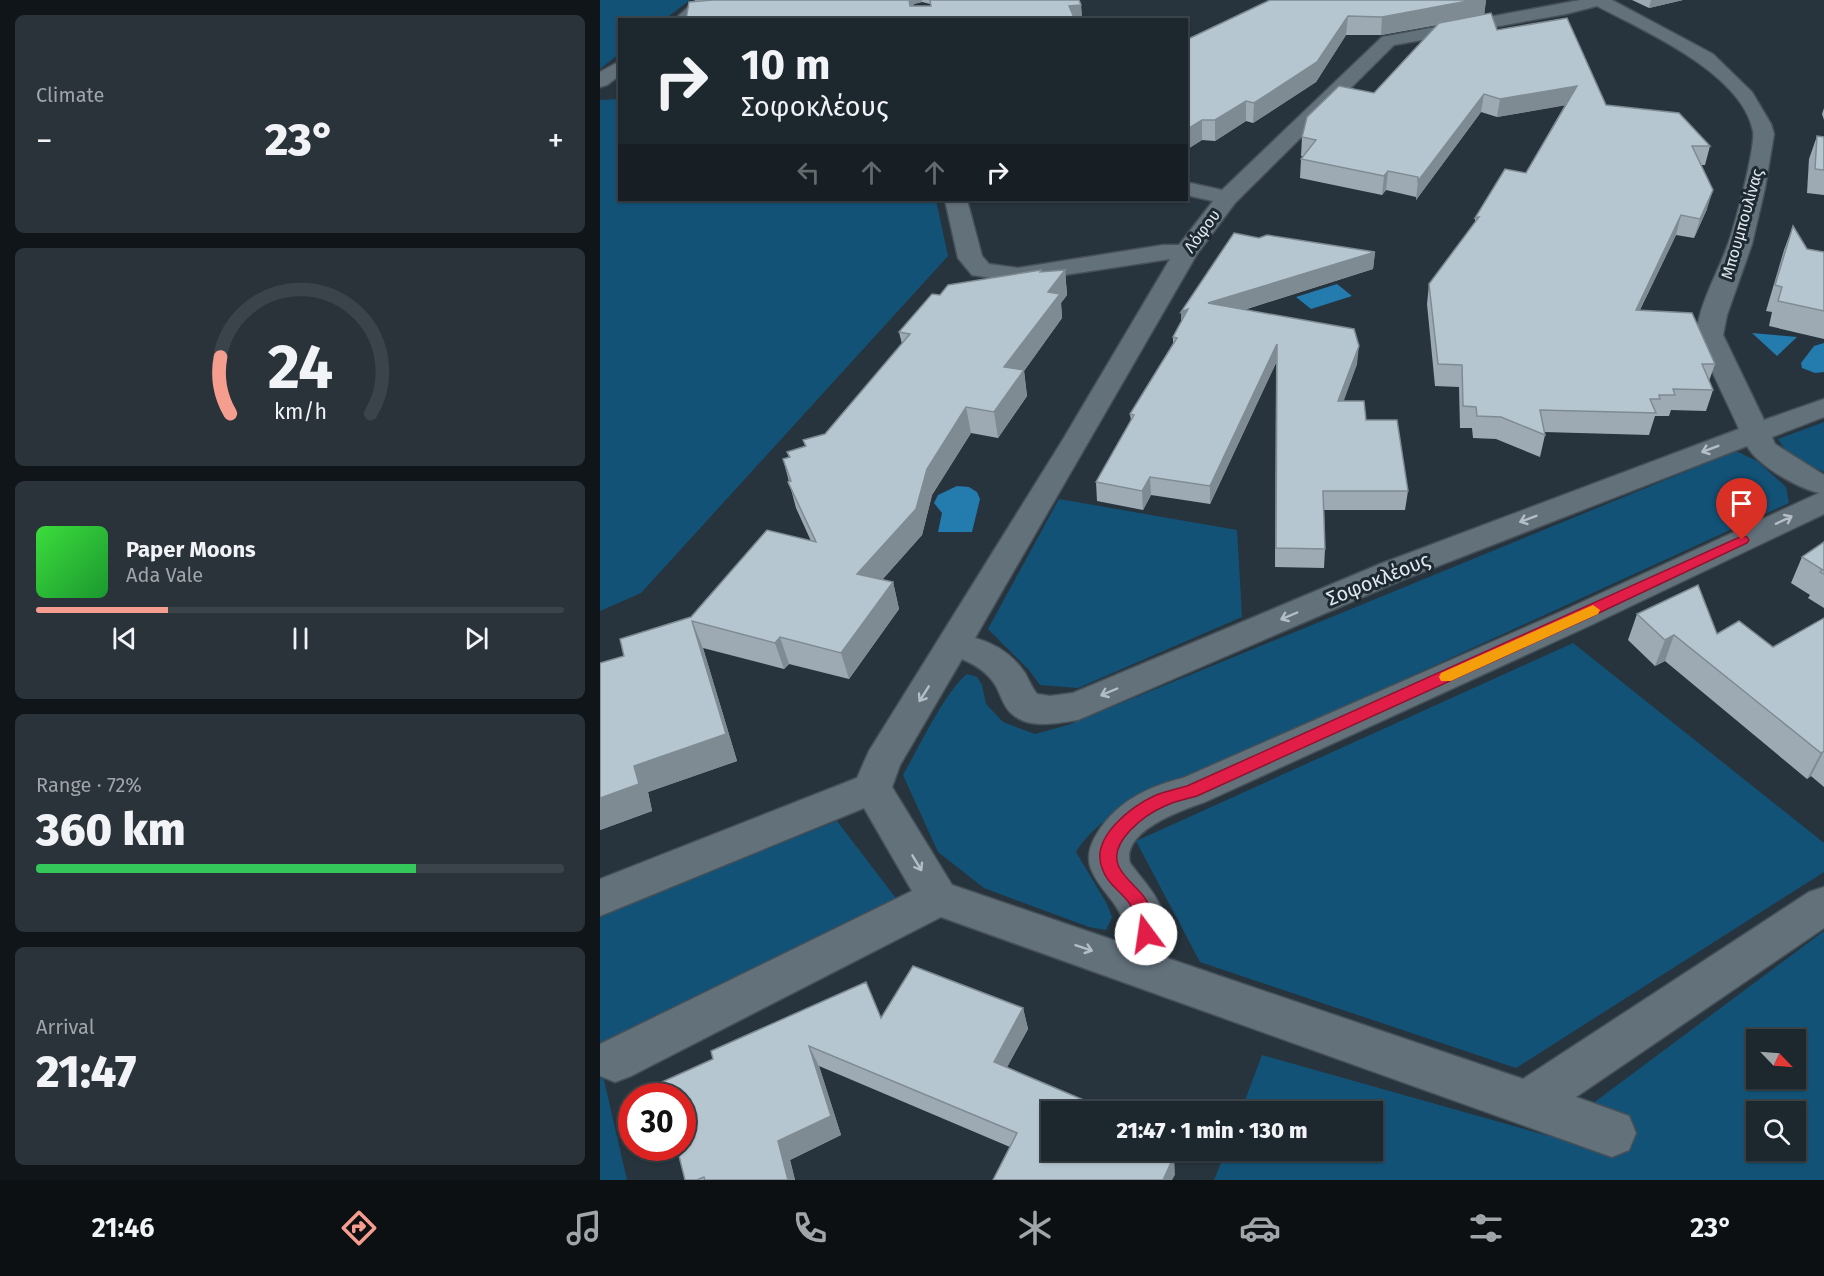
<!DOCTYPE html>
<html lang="en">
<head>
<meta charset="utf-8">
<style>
  :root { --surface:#1d272e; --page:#2a333a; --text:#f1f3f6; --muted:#a0a5aa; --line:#3b444a; --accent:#f59d8f }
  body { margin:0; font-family:"Fira Sans",sans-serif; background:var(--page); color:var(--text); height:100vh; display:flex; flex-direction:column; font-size:22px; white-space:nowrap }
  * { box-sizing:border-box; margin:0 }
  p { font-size:20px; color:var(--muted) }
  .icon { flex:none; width:33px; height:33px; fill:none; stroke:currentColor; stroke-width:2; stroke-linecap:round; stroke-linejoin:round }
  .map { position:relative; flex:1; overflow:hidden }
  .details { display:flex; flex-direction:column; gap:15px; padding:15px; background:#101519; width:600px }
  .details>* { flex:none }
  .top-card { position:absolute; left:18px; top:18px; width:570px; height:183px; border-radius:0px; box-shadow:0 2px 4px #0004,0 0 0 2px var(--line); background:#1d272e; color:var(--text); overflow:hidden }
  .needle { width:39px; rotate:115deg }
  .controls { position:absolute; left:1146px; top:1029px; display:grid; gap:12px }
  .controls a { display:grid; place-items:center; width:60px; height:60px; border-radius:0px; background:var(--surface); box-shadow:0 2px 4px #0004,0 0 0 2px var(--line); font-size:30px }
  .speed { position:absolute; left:18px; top:1083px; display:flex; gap:12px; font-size:30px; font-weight:700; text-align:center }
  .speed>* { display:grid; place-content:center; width:78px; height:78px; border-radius:50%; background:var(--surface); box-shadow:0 2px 4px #0004,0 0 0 2px var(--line); line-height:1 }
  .speed .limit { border:9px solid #d22; background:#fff; color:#111 }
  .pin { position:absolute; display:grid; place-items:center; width:51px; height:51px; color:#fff; margin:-62px -26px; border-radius:50% 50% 50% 0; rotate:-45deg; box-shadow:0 0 6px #0007 }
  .pin .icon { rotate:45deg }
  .me { position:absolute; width:66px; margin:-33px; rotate:346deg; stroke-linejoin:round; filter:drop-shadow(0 0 4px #0008) }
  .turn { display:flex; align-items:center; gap:21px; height:126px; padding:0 24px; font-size:27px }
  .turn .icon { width:78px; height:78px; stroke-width:2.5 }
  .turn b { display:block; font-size:42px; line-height:51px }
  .lanes { display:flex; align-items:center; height:57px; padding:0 24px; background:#0003; justify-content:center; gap:30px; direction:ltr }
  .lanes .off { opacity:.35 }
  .big { font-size:45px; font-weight:800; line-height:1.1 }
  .details .tile { flex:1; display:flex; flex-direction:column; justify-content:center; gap:9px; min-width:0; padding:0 21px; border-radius:9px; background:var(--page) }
  .details .dial { align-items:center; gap:0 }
  .dial svg { height:156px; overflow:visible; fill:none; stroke:var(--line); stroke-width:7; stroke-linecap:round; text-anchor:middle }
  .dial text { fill:var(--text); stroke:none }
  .song { display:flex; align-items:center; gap:18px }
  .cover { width:72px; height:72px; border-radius:9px; background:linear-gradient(135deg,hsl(120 70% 55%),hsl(130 70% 35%)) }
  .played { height:6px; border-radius:3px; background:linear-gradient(90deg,var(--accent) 25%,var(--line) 25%) }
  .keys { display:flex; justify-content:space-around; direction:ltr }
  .heat { display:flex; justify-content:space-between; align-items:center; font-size:33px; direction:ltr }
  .charge { height:9px; border-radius:4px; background:linear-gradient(90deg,#34c759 72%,var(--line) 0) }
  .trip { position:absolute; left:441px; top:1101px; width:342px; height:60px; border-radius:0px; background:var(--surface); box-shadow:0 2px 4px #0004,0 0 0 2px var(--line); font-weight:800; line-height:60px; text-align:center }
  .dock { display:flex; height:96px; justify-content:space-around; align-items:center; background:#0c1012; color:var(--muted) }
  .dock .icon { width:42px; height:42px }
  .dock .active { color:var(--accent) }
  .dock b { font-size:27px; color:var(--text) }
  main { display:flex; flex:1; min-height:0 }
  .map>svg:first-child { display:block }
  .green { fill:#135277; fill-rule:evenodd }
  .water { fill:#237bae }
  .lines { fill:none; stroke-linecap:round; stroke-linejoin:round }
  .minor-casing { stroke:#465058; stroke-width:3 }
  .minor { fill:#63717b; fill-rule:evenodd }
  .wall { fill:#9daab4; fill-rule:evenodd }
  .shaded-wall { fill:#7f8b92 }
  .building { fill:#b6c6d1; stroke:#7f8b92; stroke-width:1.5 }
  .oneway { stroke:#b4bec6 }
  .route { fill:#e11d48; stroke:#92132f; stroke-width:1.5 }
  .slow { fill:#f59e0b }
  .labels { text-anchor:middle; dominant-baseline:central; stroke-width:6; stroke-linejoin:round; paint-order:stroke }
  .far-street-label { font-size:16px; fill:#e0e8ee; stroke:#1e2a32 }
  .street-label { font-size:20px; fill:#e0e8ee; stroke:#1e2a32 }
</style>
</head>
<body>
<main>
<section class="details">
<div class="tile"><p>Climate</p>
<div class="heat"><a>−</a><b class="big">23°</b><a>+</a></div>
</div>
<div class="tile dial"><svg viewBox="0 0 100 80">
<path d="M14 69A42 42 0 1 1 86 69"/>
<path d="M14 69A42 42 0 0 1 9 40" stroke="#f59d8f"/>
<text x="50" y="56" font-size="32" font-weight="700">24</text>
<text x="50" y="72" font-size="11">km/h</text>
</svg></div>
<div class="tile">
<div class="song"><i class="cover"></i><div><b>Paper Moons</b><p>Ada Vale</p></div></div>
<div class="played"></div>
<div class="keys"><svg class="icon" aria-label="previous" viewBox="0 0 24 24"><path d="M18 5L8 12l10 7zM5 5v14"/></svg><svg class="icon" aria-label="pause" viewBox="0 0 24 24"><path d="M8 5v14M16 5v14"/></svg><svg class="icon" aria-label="next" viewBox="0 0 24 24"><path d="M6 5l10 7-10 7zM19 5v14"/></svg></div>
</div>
<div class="tile"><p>Range · 72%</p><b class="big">360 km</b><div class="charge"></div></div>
<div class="tile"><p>Arrival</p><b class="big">21:47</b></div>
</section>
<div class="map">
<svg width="1224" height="1180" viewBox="0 0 1224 1180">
  <rect width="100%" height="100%" fill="#27343d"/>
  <g class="green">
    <polygon points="0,0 90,0 65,19 20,20 19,54 0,69"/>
    <polygon points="19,99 20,200 336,200 348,256 41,593 0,611 0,100"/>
    <polygon points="1224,422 1224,472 1190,457 1178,439"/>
    <path d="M1136,451L1157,461L1186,487L1189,503L567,788C532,804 497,818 476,852L507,904L512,917L506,930L489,927L384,888L338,852L303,775C318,749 346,690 367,674L377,677L382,685L386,704L403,722L435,734L468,725Z"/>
    <polygon points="459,499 637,530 642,617 478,688 440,685 429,670 388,629"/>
    <polygon points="973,643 1224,843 1224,872 916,1068 600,962 536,841"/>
    <polygon points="237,821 298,901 0,1044 0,914"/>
    <path d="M1224,931V1180H614L626,1151L772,1150V1112L641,1111L662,1055L949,1136ZM1156,1040H1196V1078H1156ZM1156,1112H1196V1150H1156Z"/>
    <polygon points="0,1063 27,1180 0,1180"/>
  </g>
  <g class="water">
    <polygon points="737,284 752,296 711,309 696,297"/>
    <polygon points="1152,333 1197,337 1177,356"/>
    <polygon points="1224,343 1224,372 1215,373 1202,368 1201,363 1214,346"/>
    <polygon points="357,486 369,487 377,492 380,499 372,532 338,532 342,513 334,503 338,495"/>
  </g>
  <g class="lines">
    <g class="minor-casing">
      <g id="minor">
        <polygon points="96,0 115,0 93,20 74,20"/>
        <path d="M980,0H1012L1113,54L1152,92L1171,124L1174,134L1165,188L1152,244L1127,315L1123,335L1164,420L1224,399V417L1172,437L1175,444L1224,475V514L991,625L605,802C582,810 521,831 530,863C555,896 574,911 561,956L923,1079L1209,892L1224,887V928L976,1097L1029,1116L1036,1133L1029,1150L1012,1157L341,917L31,1076L15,1082L0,1076V1044L312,891L264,808L0,916V879L257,778L269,751L462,441L570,259L418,282L372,275L358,258L345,200H367L382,256L389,264L418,268L563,245H579L613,201L586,195V182L622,190L782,37ZM997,6C1044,31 1142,73 1153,131C1156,147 1134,229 1127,247C1118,272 1098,307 1097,333C1097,343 1133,414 1139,429L780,564L473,693L450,696L437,694C432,688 429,680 425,673C412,654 396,644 375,638L597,254L635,203L794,45L966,14ZM1147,446C1158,466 1198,488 1219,493L967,609L583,778C546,787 512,804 494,839C489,849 487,858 491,869C504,900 530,906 522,943L352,885L292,787L300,765L362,659C376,665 390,674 397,688C401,696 404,707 411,713C428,730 457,723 478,720L802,580Z"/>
        <polygon points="20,61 20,75 7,85 0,87 0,72"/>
      </g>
    </g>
    <use href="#minor" class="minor"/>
  </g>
  <g class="wall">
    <path d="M95,0H479L481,5L482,20H86L95,1ZM322,2L330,4V6H313L314,4Z"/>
    <polygon points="670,0 886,0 884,15 897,30 1006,105 1110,146 1105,165 1101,165 1107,209 1094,238 1076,235 1040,310 1115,364 1109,381 1113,390 1106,411 1071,410 1069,416 1055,416 1049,435 944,432 945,435 940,457 896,439 873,438 872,428 860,428 859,387 835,386 827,304 829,284 875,222 875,218 926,173 965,105 897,117 881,112 816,200 816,197 786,190 782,195 700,178 701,159 703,156 701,156 702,137 774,93 837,25 781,35 746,35 716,82 653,123 646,121 615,141 602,140 586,150 586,40"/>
    <polygon points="1032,0 1083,0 1049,8"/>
    <polygon points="1224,108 1224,120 1222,114"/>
    <polygon points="1217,136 1224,137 1224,195 1207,193 1209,159"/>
    <polygon points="1193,226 1207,249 1224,252 1224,339 1169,326 1172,312 1166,311 1184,250"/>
    <polygon points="659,238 775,252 773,269 644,310 757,364 743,401 766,420 808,491 805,510 724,510 725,549 724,568 675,567 676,363 610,504 551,495 543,510 497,501 496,482 531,421 530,414 573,344 573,337 581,322 581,312"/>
    <polygon points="441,270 442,272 465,270 467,295 461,303 462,318 424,371 427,396 398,438 371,433 332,495 322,535 282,580 293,582 299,609 249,679 189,664 184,669 103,648 137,761 48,792 52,811 0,830 24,656 91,617 211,541 196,508 183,459 189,458 187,452 205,446 203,440 225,434 302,344 299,332 340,295"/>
    <polygon points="1224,542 1224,608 1208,598 1210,595 1191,583 1202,557"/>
    <polygon points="1037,614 1173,647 1224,618 1224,787 1211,776 1207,779 1065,661 1055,666 1028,640"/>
    <polygon points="423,1008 428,1029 407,1067 575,1175 410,1147 219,1066 241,1135 190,1160 195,1180 85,1180 82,1096 281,1018"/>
  </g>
  <g class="shaded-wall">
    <polygon points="309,0 322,0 322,2 314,4 311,9"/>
    <polygon points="873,0 886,0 884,16 781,35 782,17"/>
    <polygon points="1051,0 1083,0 1049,8"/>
    <polygon points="481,5 482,20 470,20 469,6"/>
    <polygon points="748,16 746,35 716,82 653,123 654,103"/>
    <polygon points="977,86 973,104 897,117 900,99"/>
    <polygon points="884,94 881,112 816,200 818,181"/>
    <polygon points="646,101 646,121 615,141 615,120"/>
    <polygon points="602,120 602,140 586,150 586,130"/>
    <polygon points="788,171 786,190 782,195 784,176"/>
    <polygon points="1113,190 1107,209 1094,238 1100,219"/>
    <polygon points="1081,215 1076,235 1030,330 1036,310"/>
    <polygon points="775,252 773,269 608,321 608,303"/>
    <polygon points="465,270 467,295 461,303 462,318 424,371 427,396 398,438 394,412 404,367 448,292"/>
    <polygon points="588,309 581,330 581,312"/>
    <polygon points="677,344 676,363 610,504 610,486"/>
    <polygon points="759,346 757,364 737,420 738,401"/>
    <polygon points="366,407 371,433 332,495 322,535 264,600 257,574 327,469"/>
    <polygon points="550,477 551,495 543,510 542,491"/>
    <polygon points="293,582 299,609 249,679 241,653"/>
    <polygon points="92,621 103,648 137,761 48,792 52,811 0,830 0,798"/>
    <polygon points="1074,635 1065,661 1055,666 1065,640"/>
    <polygon points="180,637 189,664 184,669 175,643"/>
    <polygon points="1224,751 1211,776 1207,779 1221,753"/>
    <polygon points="423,1008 428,1029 399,1082 394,1062"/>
    <polygon points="209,1046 219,1066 241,1135 190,1160 195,1180 188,1180 178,1141"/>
    <polygon points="574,1156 575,1175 572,1180 563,1180"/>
  </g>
  <g class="building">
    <polygon points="113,0 309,0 310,6 331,6 330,0 479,0 481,5 469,6 475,20 86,20 89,2"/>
    <polygon points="670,0 873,0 782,17 748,16 717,62 654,103 646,101 615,120 602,120 586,130 586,40"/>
    <polygon points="891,13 897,30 967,18 1006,105 1079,113 1110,146 1092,146 1113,190 1100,219 1081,215 1036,310 1092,313 1115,364 1102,364 1113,390 1073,389 1075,395 1059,395 1060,399 1050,399 1056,413 940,410 945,435 901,417 877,416 876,407 863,406 862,365 838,364 829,284 879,217 875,218 905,169 926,173 977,86 900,99 884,94 818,181 818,177 788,171 784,176 701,159 716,140 702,137 707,117 739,86 774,93 839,23"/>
    <polygon points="1217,136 1224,137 1224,170 1215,169"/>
    <polygon points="1193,226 1207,249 1224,252 1224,311 1178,301 1182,287 1175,285"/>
    <polygon points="634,233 659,238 667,235 775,252 608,303 754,329 759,346 738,401 764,401 766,420 797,420 808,491 723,491 725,549 676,548 677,344 610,486 550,477 542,491 496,482 534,415 530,414 577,338 573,337 588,309 581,312"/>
    <polygon points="441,270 440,272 465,270 448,292 460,294 404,367 424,370 394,412 366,407 327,469 316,509 257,574 293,582 241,653 180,637 175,643 92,621 126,734 34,766 39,784 0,798 0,663 24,656 20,639 91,617 167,530 216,542 188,482 191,481 183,459 190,457 187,452 206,446 203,440 225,434 310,334 299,332 332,294 340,295 348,285"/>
    <polygon points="1224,542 1224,574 1220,572 1223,570 1202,557"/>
    <polygon points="1098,585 1117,634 1139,621 1173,647 1224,618 1224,751 1221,753 1074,635 1065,640 1037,614"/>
    <polygon points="313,966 423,1008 394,1062 512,1112 452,1112 452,1150 570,1150 574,1156 563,1180 393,1180 417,1133 209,1046 231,1116 178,1141 188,1180 105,1180 104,1177 97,1180 85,1180 77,1148 82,1148 82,1096 66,1096 62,1082 113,1059 111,1051 266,982 281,1018"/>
  </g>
  <defs><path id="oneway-shaft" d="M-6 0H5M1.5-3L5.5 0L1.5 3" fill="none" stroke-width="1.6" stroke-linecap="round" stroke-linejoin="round" transform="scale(1.5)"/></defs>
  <g class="oneway">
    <use href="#oneway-shaft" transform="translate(1110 449) rotate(159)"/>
    <use href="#oneway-shaft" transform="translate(928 519) rotate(159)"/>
    <use href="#oneway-shaft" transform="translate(1184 520) rotate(-25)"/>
    <use href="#oneway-shaft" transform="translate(689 616) rotate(157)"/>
    <use href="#oneway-shaft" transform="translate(509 692) rotate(157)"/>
    <use href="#oneway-shaft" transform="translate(324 694) rotate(122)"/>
    <use href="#oneway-shaft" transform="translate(317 863) rotate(59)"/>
    <use href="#oneway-shaft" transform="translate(484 948) rotate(19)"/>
  </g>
  <path class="route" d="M1142,536L1147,537L1149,540L1147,543L984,620L597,796C587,799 575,801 565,806C546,814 507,842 519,867C524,877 533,884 540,892C550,902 559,927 553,940L546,942L540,940C535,928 537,915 530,904C521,891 507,884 502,868C490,837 532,806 556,795C566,791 577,789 587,786Z"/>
  <polygon class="slow" points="993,605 1000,610 998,614 851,681 841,681 839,677 841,673"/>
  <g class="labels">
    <g class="far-street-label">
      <text transform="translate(1142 224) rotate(-74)">Μπουμπουλίνας</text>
      <text transform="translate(602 231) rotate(-54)">Λόφου</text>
    </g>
    <g class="street-label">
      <text transform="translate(778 579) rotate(-22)">Σοφοκλέους</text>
    </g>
  </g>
</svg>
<div class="controls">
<a><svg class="needle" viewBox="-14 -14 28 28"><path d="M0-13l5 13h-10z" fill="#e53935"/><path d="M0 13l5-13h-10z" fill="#a0a5aa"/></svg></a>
<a><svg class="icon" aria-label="search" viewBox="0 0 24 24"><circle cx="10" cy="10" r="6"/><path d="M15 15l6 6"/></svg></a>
</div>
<div class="speed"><div class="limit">30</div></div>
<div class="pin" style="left:1142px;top:540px;background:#d93025"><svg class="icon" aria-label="arrive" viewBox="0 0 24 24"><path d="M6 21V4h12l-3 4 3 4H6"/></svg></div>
<svg class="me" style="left:546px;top:934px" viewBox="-20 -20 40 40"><circle r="19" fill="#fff"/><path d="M0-13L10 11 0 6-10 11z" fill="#e11d48"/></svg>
<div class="trip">21:47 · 1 min · 130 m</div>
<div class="top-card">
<div class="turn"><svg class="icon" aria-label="right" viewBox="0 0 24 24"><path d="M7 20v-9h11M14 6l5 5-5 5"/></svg><div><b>10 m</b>Σοφοκλέους</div></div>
<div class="lanes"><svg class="icon off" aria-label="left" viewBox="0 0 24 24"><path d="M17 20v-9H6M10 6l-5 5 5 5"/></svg><svg class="icon off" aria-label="ahead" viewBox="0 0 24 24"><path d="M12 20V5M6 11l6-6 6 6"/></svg><svg class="icon off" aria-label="ahead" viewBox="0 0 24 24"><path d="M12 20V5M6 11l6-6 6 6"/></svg><svg class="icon" aria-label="right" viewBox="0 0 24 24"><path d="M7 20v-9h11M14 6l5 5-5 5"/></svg></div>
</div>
</div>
</main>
<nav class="dock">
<b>21:46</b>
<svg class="icon active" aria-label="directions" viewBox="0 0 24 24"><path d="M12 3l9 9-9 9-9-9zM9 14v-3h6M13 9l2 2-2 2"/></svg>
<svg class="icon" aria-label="music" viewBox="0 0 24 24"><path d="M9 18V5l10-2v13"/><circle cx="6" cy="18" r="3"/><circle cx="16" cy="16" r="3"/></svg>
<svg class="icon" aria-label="phone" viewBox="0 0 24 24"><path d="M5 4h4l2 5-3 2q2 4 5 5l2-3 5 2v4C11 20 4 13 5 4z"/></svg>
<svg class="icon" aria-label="climate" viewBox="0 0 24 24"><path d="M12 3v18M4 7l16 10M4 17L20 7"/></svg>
<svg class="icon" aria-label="car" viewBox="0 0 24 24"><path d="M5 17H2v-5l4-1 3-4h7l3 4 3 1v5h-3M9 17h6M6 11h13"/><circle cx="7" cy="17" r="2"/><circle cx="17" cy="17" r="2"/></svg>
<svg class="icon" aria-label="filters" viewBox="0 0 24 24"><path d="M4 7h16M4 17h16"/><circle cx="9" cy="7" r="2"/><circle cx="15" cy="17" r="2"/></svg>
<b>23°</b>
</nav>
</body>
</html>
